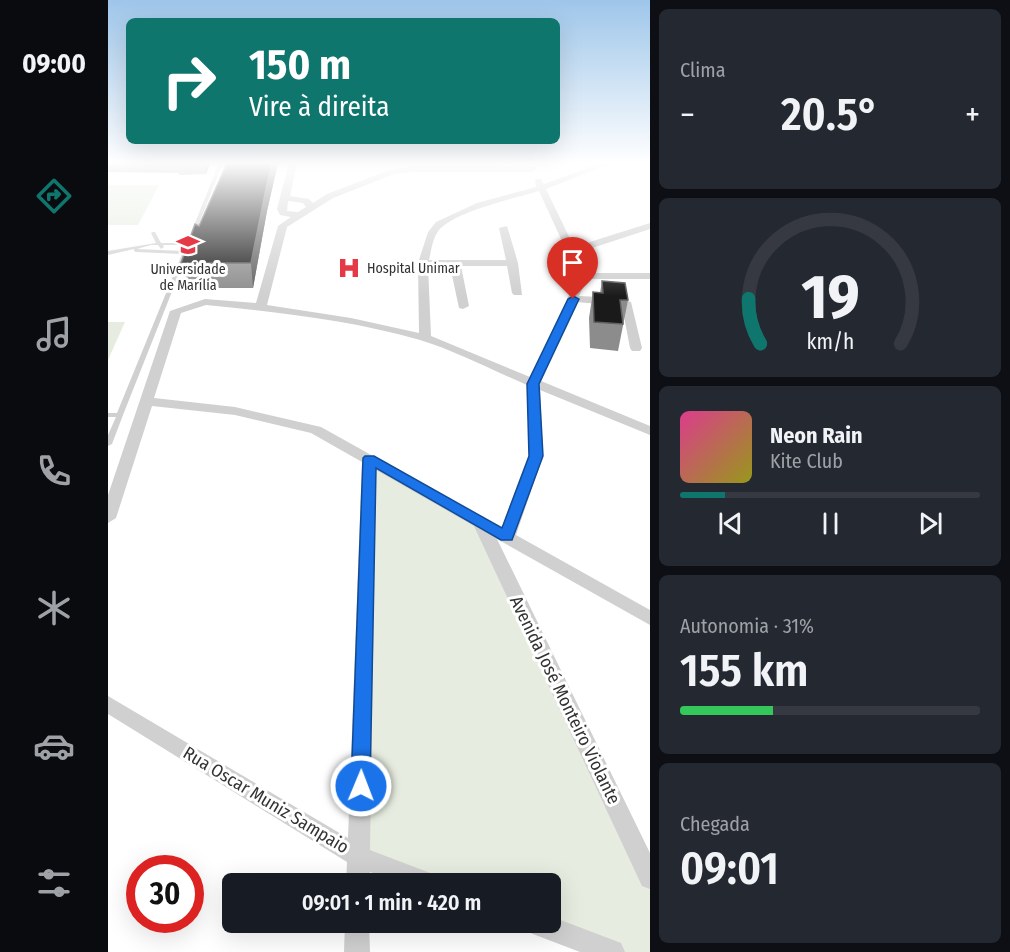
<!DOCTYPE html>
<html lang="pt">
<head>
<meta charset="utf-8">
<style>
  :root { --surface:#171b24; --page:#242831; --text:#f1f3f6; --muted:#9ea1a6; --line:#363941; --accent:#0f766e }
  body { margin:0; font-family:"Fira Sans Condensed",sans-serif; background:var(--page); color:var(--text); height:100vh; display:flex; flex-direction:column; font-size:22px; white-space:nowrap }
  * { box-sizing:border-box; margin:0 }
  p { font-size:20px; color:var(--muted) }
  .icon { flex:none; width:33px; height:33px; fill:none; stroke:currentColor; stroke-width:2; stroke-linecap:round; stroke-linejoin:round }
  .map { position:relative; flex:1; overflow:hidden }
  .details { display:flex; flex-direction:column; gap:9px; padding:9px; background:#0d0f14; width:360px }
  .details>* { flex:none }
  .banner { position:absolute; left:18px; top:18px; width:434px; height:126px; border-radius:9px; box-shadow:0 6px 24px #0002; background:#0f766e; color:#fff; overflow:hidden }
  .speed { position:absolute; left:18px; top:855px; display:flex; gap:12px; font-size:30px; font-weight:700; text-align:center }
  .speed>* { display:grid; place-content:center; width:78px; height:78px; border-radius:50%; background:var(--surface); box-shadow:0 6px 24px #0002; line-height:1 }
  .speed .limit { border:9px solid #d22; background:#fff; color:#111 }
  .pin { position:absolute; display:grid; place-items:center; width:51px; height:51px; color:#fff; margin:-62px -26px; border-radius:50% 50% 50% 0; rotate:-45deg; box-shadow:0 0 6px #0007 }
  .pin .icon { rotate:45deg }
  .me { position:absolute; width:66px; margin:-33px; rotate:1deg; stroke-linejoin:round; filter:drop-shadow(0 0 4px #0008) }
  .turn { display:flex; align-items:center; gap:21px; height:126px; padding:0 24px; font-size:27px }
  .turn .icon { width:78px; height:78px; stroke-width:2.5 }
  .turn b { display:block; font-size:42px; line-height:51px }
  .big { font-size:45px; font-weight:600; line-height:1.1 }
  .details .widget { flex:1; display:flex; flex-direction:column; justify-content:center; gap:9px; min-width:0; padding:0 21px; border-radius:9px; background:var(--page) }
  .details .dial { align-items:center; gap:0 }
  .dial svg { height:156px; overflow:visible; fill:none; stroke:var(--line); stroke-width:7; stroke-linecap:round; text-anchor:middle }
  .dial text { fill:var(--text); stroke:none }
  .song { display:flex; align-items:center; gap:18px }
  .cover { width:72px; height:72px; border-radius:9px; background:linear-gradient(135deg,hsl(330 70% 55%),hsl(60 70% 35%)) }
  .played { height:6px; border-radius:3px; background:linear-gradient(90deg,var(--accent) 15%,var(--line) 15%) }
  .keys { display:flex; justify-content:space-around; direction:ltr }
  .heat { display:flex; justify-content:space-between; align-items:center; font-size:33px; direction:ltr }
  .charge { height:9px; border-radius:4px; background:linear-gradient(90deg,#34c759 31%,var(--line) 0) }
  .trip { position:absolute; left:114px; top:873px; width:339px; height:60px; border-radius:9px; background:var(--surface); box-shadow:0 6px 24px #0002; font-weight:600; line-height:60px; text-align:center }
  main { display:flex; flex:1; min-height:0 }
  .tabs { display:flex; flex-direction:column; width:108px; justify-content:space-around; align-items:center; background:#090b0e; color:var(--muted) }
  .tabs .icon { width:42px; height:42px }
  .tabs .current { color:var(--accent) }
  .tabs b { font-size:27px; color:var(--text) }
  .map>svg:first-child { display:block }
  .green { fill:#e6ecdf }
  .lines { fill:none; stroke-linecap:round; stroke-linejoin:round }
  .service { fill:#d0d0d0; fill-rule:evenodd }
  .minor { fill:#d0d0d0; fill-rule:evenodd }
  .wall { fill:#8c8c8c }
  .shaded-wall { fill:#5f5f5f }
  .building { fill:#1a1a1a; stroke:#5f5f5f; stroke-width:1.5 }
  .route { fill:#1a73e8; stroke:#114b97; stroke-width:1.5 }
  .labels { text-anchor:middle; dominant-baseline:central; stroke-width:6; stroke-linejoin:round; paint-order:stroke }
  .far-poi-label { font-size:14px; fill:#333; stroke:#fff; text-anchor:start }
  .near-street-label { font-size:18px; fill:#333; stroke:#fff }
</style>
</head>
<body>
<main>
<nav class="tabs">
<b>09:00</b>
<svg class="icon current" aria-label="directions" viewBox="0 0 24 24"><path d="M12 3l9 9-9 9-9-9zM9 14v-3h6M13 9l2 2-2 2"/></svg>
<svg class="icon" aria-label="music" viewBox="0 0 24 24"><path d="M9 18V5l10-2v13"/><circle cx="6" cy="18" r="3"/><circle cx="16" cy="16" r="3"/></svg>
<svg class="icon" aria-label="phone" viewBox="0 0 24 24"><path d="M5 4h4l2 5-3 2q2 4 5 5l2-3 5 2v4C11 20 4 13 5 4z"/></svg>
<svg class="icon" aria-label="climate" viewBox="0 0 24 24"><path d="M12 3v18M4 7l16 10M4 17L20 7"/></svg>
<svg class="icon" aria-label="car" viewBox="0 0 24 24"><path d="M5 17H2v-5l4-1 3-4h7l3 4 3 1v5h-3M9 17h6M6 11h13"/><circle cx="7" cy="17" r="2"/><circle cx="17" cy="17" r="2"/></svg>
<svg class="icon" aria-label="filters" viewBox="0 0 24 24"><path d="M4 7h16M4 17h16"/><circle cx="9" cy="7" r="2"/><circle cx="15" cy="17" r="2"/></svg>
</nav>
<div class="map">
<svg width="542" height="952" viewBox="0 0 542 952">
  <rect width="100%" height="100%" fill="#fff"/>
  <g class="green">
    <polygon points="0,185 51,185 30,225 0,225"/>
    <polygon points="0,322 17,322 0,360"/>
    <polygon points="261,458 372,521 542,878 542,952 504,952 442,922 442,884 322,883 251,857"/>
  </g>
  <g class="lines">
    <path class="service" d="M111,163H115L15,415L4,444L0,446V435L8,417H0V413H9L74,254L28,252L26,251V249L0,255V251L48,243L43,233L45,232H47L53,243H79ZM43,245H50L53,249L56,247L55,245H77L75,251L29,249Z"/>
    <g class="minor">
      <path d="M181,163H189L182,196L201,199L205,203L219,194L284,169L307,166L427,167L428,169L424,172H307L286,174L225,198L179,227L159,305L243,318L311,333L310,263L320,232L328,222L369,203L428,187L427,179H433L436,184L493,163H504L438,189L466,247L542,223V229L469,253L479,273H542V279H479L471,296L510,298L523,302L534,348L532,351H524L522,348L514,306L468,302L433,381L542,426V435L432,390L435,456L408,535L542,610V625L389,539L542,853V889L534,886L366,526L268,470L262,850L330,876L334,884H291L262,872V884H238L239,862L0,714V696L240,838L254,462L203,433L127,415L44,406L8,518L0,523V495L62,311L97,299L148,303L170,226L183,217L172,215L169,209ZM431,191L470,276L422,377L323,336L320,266H342L351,308L355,309L361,306L353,266H399L404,293L406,295H414L410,263L399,226L391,228L398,260H321C323,252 324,241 329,233C340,213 408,198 431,191ZM180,201L195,203L198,207L190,212L179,211ZM98,305C169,312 243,320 312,340C348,351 384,370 419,385L421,456L394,528L213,427L127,407L46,398L73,313Z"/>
      <polygon points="442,916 513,943 517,952 472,952 417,931 414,922 442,922"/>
      <polygon points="237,922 261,922 262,952 236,952"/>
    </g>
  </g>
  <g class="wall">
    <polygon points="0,163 102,163 98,174 71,175 71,173 0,172"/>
    <polygon points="119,163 170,163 159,211 145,288 77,288 73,263 91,226"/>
    <polygon points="494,281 520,300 510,351 482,348 481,318 485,292 492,293"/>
  </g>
  <g class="shaded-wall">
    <polygon points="97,163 102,163 98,174"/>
    <polygon points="164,163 170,163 159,211 145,288 143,263 158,189"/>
  </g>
  <g class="building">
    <polygon points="119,163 164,163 158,189 143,263 73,263 87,224 91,226"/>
    <polygon points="494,281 517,283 520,300 512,300 515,324 486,322 485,292 495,293"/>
  </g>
  <linearGradient id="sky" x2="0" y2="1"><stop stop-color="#9ec6ea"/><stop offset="0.55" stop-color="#fff"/><stop offset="1" stop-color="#fff" stop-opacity="0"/></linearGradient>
  <rect width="542" height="296" fill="url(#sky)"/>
  <polygon class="route" points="465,296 471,299 431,384 435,456 404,540 393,540 268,468 262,786 260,793 253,795 246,793 243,786 255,458 257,456 266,456 394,528 421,456 419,384 460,299"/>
  <defs>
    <g id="university-bare" transform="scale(1.8)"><path d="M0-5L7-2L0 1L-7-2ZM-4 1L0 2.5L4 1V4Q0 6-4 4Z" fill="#e63946" stroke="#fff" stroke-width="2.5" paint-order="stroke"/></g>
    <g id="hospital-bare" transform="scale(1.8)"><path d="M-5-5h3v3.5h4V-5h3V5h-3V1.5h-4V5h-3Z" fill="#e63946" stroke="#fff" stroke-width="2.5" paint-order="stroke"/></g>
  </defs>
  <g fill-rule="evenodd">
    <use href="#university-bare" x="80" y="245"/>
    <use href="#hospital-bare" x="241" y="268"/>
  </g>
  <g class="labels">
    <g class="far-poi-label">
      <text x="259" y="268">Hospital Unimar</text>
      <text x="80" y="269" text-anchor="middle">Universidade<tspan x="80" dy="16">de Marília</tspan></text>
    </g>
    <g class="near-street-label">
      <text transform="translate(457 700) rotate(64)">Avenida José Monteiro Violante</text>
      <text transform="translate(158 800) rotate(31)">Rua Oscar Muniz Sampaio</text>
    </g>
  </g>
</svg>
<div class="speed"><div class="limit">30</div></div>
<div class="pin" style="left:465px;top:299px;background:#d93025"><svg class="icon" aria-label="arrive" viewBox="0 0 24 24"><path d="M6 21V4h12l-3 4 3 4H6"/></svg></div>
<svg class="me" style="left:253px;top:786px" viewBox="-20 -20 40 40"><circle r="17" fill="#1a73e8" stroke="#fff" stroke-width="3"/><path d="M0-11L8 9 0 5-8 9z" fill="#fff"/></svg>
<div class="trip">09:01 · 1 min · 420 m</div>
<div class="banner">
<div class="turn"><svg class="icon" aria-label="right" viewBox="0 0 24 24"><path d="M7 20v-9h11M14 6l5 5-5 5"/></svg><div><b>150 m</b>Vire à direita</div></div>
</div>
</div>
<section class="details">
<div class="widget"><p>Clima</p>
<div class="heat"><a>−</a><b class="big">20.5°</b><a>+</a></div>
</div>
<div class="widget dial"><svg viewBox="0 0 100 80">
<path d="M14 69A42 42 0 1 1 86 69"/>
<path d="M14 69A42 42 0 0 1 8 46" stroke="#0f766e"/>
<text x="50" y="56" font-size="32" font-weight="700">19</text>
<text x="50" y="72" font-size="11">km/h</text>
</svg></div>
<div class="widget">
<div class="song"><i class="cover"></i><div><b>Neon Rain</b><p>Kite Club</p></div></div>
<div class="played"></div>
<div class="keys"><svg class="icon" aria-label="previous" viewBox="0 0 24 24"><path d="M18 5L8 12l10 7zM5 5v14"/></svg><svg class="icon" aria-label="pause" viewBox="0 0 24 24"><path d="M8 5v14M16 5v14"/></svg><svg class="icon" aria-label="next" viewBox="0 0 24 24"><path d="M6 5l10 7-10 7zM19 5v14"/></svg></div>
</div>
<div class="widget"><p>Autonomia · 31%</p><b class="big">155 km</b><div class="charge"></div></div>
<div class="widget"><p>Chegada</p><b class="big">09:01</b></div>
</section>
</main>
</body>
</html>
